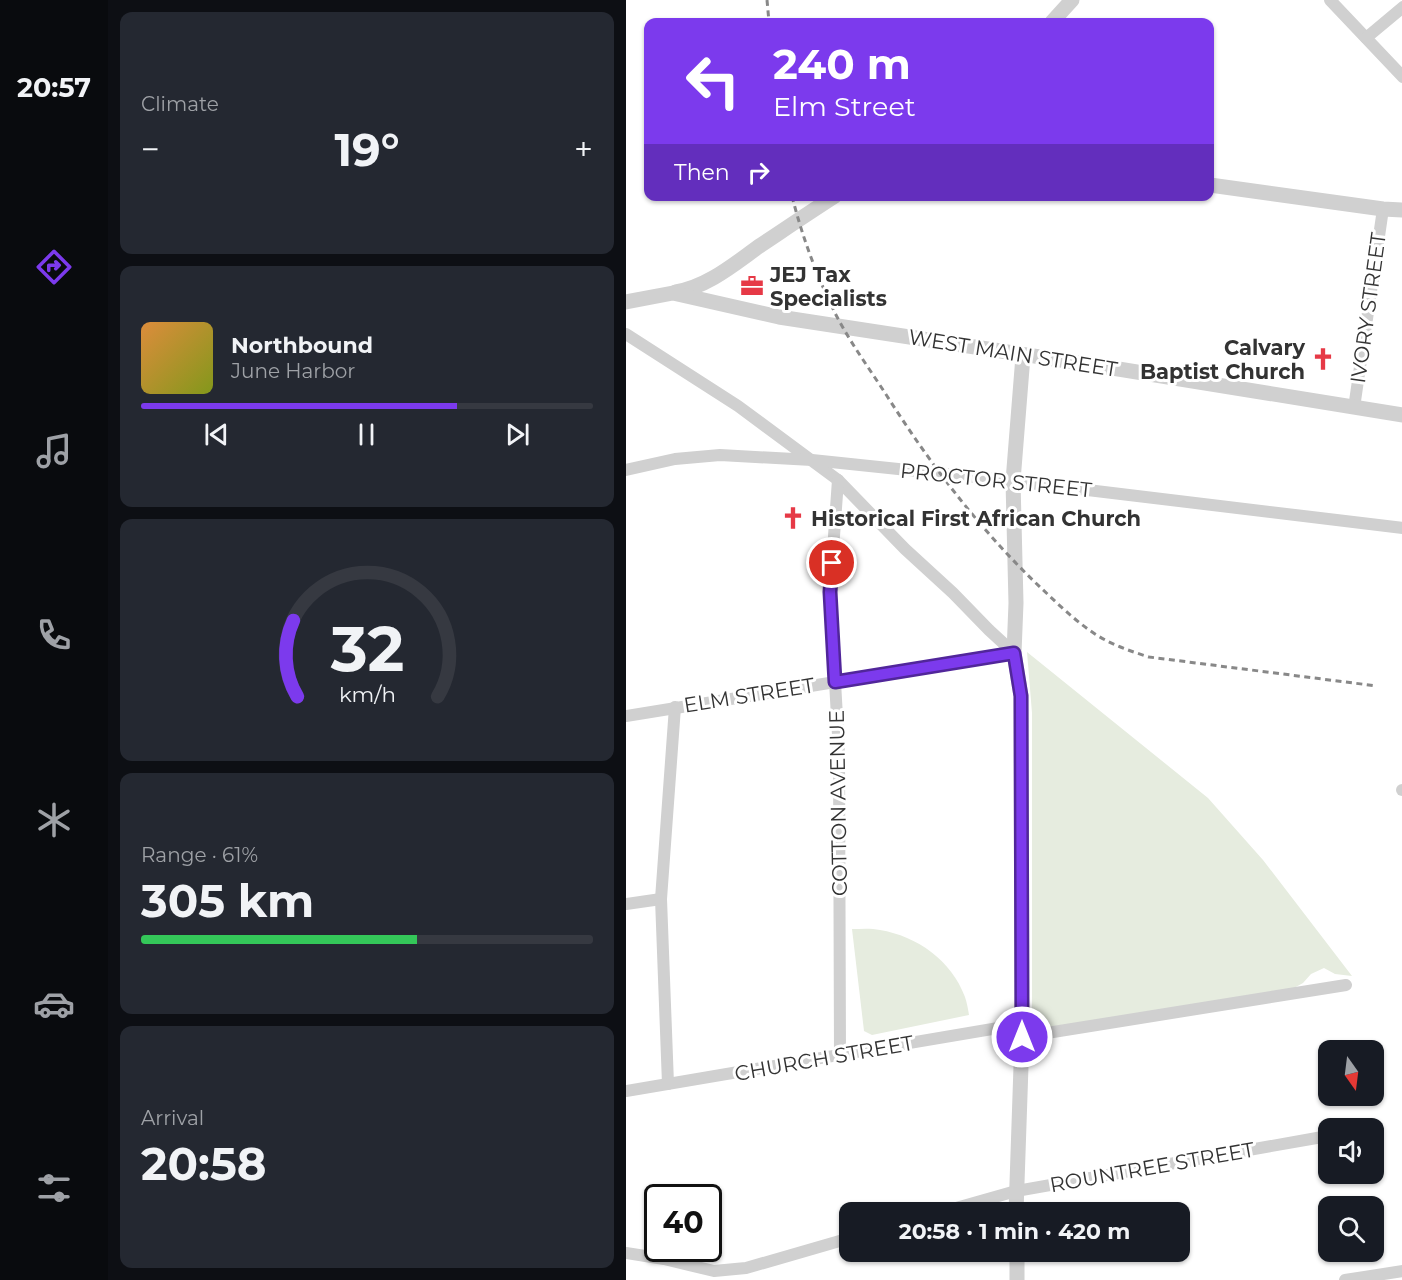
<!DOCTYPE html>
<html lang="en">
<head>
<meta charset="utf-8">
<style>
  :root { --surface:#171b24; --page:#242831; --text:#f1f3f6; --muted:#9ea1a6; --line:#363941; --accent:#7c3aed }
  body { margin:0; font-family:Montserrat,sans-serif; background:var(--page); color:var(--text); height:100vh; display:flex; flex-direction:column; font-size:22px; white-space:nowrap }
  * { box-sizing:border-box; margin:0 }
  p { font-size:20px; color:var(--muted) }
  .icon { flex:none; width:33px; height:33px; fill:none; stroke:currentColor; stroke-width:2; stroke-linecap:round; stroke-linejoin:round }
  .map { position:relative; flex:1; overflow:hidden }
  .details { display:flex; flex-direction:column; gap:12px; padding:12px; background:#0d0f14; width:518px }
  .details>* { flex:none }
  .guide { position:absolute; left:18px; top:18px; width:570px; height:183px; border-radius:12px; box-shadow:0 2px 4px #0004; background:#7c3aed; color:#fff; overflow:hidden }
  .needle { width:39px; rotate:166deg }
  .tools { position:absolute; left:692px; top:1040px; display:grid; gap:12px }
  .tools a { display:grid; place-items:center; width:66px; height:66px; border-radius:12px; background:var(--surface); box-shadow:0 2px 4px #0004; font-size:30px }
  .speed { position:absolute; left:18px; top:1184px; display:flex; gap:12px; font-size:30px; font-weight:700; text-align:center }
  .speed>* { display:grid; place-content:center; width:78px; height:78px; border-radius:50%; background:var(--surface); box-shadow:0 2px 4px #0004; line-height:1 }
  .speed .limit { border:3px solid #111; border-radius:9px; background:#fff; color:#111 }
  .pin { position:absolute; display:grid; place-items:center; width:51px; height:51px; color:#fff; margin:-26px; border:3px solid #fff; border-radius:50%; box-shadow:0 2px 6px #0007 }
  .me { position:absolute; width:66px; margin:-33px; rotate:0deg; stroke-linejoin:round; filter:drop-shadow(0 0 4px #0008) }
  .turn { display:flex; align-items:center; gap:21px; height:126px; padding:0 30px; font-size:27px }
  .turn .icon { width:78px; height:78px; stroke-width:2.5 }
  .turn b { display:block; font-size:42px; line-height:51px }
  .then { display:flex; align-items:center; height:57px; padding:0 30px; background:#0003; gap:12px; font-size:22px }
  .big { font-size:45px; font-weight:700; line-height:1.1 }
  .details .tile { flex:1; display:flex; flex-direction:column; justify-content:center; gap:9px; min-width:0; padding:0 21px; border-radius:12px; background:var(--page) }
  .details .dial { align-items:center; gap:0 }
  .dial svg { height:156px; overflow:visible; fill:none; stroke:var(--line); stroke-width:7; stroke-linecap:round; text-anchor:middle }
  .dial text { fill:var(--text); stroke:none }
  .song { display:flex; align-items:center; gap:18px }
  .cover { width:72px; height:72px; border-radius:9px; background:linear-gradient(135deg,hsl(30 70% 55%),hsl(70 70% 35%)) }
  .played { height:6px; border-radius:3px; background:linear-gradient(90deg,var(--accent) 70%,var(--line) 70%) }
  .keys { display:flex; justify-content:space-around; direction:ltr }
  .heat { display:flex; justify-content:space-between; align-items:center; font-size:33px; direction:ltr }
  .charge { height:9px; border-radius:4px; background:linear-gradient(90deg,#34c759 61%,var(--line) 0) }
  .trip { position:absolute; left:213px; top:1202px; width:351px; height:60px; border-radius:12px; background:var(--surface); box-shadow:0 2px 4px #0004; font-weight:700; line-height:60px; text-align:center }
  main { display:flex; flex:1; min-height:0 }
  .menu { display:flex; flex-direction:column; width:108px; justify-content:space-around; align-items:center; background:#090b0e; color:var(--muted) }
  .menu .icon { width:42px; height:42px }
  .menu .on { color:var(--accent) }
  .menu b { font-size:27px; color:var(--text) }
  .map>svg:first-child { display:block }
  .green { fill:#e6ecdf }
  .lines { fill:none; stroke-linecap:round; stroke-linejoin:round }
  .minor { stroke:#d0d0d0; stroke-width:12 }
  .tertiary { stroke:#d0d0d0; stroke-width:15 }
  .rail { stroke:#888; stroke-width:3; stroke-dasharray:6 4.5; stroke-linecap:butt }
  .route-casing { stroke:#51269a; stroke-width:15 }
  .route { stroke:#7c3aed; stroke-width:10 }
  .labels { text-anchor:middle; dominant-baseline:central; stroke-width:6; stroke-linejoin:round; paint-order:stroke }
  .poi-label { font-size:21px; font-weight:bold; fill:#333; stroke:#fff; text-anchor:start }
  .street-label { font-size:21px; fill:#333; stroke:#fff }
</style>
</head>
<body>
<main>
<nav class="menu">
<b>20:57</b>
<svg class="icon on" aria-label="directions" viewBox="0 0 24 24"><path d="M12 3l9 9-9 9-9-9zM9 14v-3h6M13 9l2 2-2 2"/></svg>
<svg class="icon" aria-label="music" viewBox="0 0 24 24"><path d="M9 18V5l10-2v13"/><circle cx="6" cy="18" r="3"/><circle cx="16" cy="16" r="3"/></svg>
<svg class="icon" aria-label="phone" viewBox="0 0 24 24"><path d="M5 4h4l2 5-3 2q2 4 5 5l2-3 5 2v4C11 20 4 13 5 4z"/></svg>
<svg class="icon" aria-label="climate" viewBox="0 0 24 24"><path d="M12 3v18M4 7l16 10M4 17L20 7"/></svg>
<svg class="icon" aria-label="car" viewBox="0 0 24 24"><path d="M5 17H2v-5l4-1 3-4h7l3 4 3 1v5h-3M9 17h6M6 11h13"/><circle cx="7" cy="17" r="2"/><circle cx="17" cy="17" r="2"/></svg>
<svg class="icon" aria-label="filters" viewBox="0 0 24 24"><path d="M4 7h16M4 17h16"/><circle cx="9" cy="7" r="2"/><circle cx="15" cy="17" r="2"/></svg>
</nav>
<section class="details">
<div class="tile"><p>Climate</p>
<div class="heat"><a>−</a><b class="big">19°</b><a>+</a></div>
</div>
<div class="tile">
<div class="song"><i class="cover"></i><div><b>Northbound</b><p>June Harbor</p></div></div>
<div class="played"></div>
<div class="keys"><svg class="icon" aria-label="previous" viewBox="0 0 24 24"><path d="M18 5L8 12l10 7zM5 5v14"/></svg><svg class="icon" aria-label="pause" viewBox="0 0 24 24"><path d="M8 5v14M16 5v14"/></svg><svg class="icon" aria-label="next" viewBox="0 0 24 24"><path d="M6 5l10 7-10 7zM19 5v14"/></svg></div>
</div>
<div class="tile dial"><svg viewBox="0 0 100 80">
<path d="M14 69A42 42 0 1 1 86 69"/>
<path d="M14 69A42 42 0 0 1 12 30" stroke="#7c3aed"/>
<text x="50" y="56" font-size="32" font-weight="700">32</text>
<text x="50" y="72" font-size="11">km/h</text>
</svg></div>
<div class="tile"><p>Range · 61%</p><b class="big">305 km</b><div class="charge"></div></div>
<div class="tile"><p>Arrival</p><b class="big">20:58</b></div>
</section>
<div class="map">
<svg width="777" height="1280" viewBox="0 0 777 1280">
  <rect width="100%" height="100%" fill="#fff"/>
  <g class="green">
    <polygon points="401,652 582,798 637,860 726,976 709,974 698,968 685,974 677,983 668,988 419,1029 406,1029 406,713"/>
    <path d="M226,929C235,929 245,928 254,930C291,936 326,961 339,997C341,1003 342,1009 343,1015L246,1035L238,1031Z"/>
  </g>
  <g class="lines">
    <g class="minor">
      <polyline points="704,0 777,77"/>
      <polyline points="740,38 777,7"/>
      <polyline points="0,334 112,406 212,480 279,549 327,593 363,630 388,653"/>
      <polyline points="728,408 757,209"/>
      <polyline points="0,470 49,459 94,455 186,460 387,481 777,528"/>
      <polyline points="212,480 204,592 213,753 214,1056"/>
      <polyline points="0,716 388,653"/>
      <polyline points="776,790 777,790"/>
      <polyline points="0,904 35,899"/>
      <polyline points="396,1037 720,985"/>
      <polyline points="42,1084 35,899 49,707"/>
      <polyline points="0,1091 396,1024"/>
      <polyline points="316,1212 390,1191 702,1136"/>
      <polyline points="0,1253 38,1259 88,1271 120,1268 224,1238"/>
      <polyline points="719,1280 777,1271"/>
    </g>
    <g class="tertiary">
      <polyline points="426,22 446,0"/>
      <polyline points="584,185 757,209 777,210"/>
      <path d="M50,292C83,286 108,264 135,245C159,229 184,212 209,196"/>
      <polyline points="0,302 47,293 153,317 480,367 777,415"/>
      <polyline points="390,1212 396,1037 395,696 388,653 390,603 387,481 397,356"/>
      <polyline points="391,1251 391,1280"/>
    </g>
    <g class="rail">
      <polyline points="141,0 143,22"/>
      <path d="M166,196C176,236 190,274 208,311C223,341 243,368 261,396C305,465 354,530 414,587C431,603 448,620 469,634C486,645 504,651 523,657L751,686"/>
    </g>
  </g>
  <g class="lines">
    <g class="route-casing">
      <polyline id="route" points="206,563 204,592 209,682 388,653 395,696 396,1037"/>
    </g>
    <use href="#route" class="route"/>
  </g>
  <defs>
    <g id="office-bare" transform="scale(1.8)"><path d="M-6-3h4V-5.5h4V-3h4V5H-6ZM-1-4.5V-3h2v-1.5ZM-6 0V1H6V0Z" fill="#e63946" stroke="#fff" stroke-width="2.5" paint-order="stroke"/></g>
    <g id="church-bare" transform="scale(1.8)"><path d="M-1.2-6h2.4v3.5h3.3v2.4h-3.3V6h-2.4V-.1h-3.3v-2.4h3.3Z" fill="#e63946" stroke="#fff" stroke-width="2.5" paint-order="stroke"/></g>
  </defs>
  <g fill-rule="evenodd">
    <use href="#office-bare" x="126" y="286"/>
    <use href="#church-bare" x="697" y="359"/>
    <use href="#church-bare" x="167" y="518"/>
  </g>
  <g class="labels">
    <g class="poi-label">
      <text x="144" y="274">JEJ Tax<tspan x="144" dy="24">Specialists</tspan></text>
      <text x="679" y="347" text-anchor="end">Calvary<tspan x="679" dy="24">Baptist Church</tspan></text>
      <text x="185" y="518">Historical First African Church</text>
    </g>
    <g class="street-label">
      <text transform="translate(742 308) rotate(-82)">IVORY STREET</text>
      <text transform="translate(387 353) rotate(9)">WEST MAIN STREET</text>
      <text transform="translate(370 480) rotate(6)">PROCTOR STREET</text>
      <text transform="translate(123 695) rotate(-9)">ELM STREET</text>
      <text transform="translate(212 803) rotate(-91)">COTTON AVENUE</text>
      <text transform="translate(198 1058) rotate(-10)">CHURCH STREET</text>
      <text transform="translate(526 1167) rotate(-10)">ROUNTREE STREET</text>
    </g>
  </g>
</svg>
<div class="tools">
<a><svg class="needle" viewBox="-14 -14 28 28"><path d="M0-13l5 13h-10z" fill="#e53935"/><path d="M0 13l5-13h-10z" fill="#9ea1a6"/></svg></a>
<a><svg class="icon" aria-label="sound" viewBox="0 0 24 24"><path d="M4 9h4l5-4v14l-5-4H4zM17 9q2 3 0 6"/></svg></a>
<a><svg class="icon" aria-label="search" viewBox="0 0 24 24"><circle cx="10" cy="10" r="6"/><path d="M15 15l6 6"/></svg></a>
</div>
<div class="speed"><div class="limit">40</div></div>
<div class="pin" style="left:206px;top:563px;background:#d93025"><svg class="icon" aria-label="arrive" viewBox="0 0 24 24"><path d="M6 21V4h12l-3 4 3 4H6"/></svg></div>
<svg class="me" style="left:396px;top:1037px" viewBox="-20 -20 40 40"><circle r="17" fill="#7c3aed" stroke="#fff" stroke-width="3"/><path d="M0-11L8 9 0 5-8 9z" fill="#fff"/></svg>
<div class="trip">20:58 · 1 min · 420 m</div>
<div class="guide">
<div class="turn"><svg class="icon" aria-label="left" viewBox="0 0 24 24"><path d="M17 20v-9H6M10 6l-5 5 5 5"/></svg><div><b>240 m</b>Elm Street</div></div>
<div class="then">Then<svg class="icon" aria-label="right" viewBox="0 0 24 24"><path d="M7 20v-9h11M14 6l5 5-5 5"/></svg></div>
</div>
</div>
</main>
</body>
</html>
